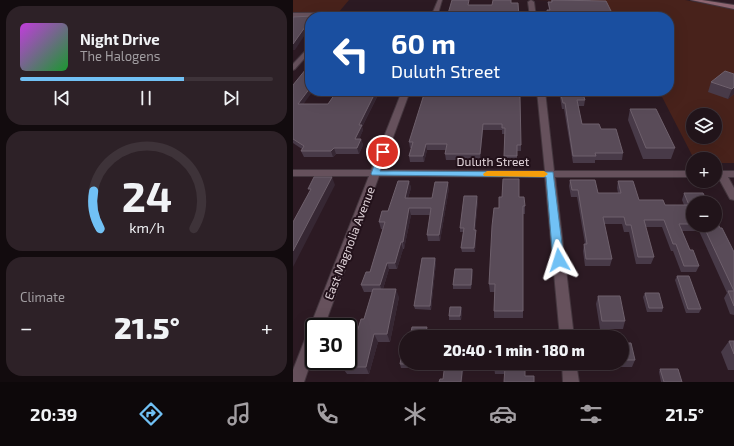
<!DOCTYPE html>
<html lang="en">
<head>
<meta charset="utf-8">
<style>
  :root { --surface:#21141a; --page:#2d2127; --text:#f1f3f6; --muted:#a29ea2; --line:#3e3339; --accent:#71c1f5 }
  body { margin:0; font-family:"Exo 2",sans-serif; background:var(--page); color:var(--text); height:100vh; display:flex; flex-direction:column; font-size:15px; white-space:nowrap }
  * { box-sizing:border-box; margin:0 }
  p { font-size:13px; color:var(--muted) }
  .icon { flex:none; width:22px; height:22px; fill:none; stroke:currentColor; stroke-width:2; stroke-linecap:round; stroke-linejoin:round }
  .map { position:relative; flex:1; overflow:hidden }
  .panel { display:flex; flex-direction:column; gap:6px; padding:6px; background:#120b0e; width:293px }
  .panel>* { flex:none }
  .top-card { position:absolute; left:12px; top:12px; width:369px; height:84px; border-radius:16px; box-shadow:0 4px 16px #0002,0 0 0 1px var(--line); background:#1a4fa0; color:#fff; overflow:hidden }
  .controls { position:absolute; left:393px; top:108px; display:grid; gap:8px }
  .controls a { display:grid; place-items:center; width:36px; height:36px; border-radius:50%; background:var(--surface); box-shadow:0 4px 16px #0002,0 0 0 1px var(--line); font-size:20px }
  .speed { position:absolute; left:12px; top:318px; display:flex; gap:8px; font-size:20px; font-weight:700; text-align:center }
  .speed>* { display:grid; place-content:center; width:52px; height:52px; border-radius:50%; background:var(--surface); box-shadow:0 4px 16px #0002,0 0 0 1px var(--line); line-height:1 }
  .speed .limit { border:2px solid #111; border-radius:6px; background:#fff; color:#111 }
  .pin { position:absolute; display:grid; place-items:center; width:34px; height:34px; color:#fff; margin:-17px; border:2px solid #fff; border-radius:50%; box-shadow:0 1px 4px #0007 }
  .me { position:absolute; width:44px; margin:-22px; rotate:354deg; stroke-linejoin:round; filter:drop-shadow(0 0 3px #0008) }
  .turn { display:flex; align-items:center; gap:14px; height:84px; padding:0 20px; font-size:18px }
  .turn .icon { width:52px; height:52px; stroke-width:2.5 }
  .turn b { display:block; font-size:28px; line-height:34px }
  .big { font-size:30px; font-weight:800; line-height:1.1 }
  .panel .card { flex:1; display:flex; flex-direction:column; justify-content:center; gap:6px; min-width:0; padding:0 14px; border-radius:16px; background:var(--page) }
  .panel .dial { align-items:center; gap:0 }
  .dial svg { height:104px; overflow:visible; fill:none; stroke:var(--line); stroke-width:7; stroke-linecap:round; text-anchor:middle }
  .dial text { fill:var(--text); stroke:none }
  .song { display:flex; align-items:center; gap:12px }
  .cover { width:48px; height:48px; border-radius:6px; background:linear-gradient(135deg,hsl(290 70% 55%),hsl(130 70% 35%)) }
  .played { height:4px; border-radius:2px; background:linear-gradient(90deg,var(--accent) 65%,var(--line) 65%) }
  .keys { display:flex; justify-content:space-around; direction:ltr }
  .heat { display:flex; justify-content:space-between; align-items:center; font-size:22px; direction:ltr }
  .trip { position:absolute; left:106px; top:330px; width:230px; height:40px; border-radius:20px; background:var(--surface); box-shadow:0 4px 16px #0002,0 0 0 1px var(--line); font-weight:800; line-height:40px; text-align:center }
  .tab-bar { display:flex; height:64px; justify-content:space-around; align-items:center; background:#0d080a; color:var(--muted) }
  .tab-bar .icon { width:28px; height:28px }
  .tab-bar .current { color:var(--accent) }
  .tab-bar b { font-size:18px; color:var(--text) }
  main { display:flex; flex:1; min-height:0 }
  .map>svg:first-child { display:block }
  .green { fill:#48221b; fill-rule:evenodd }
  .lines { fill:none; stroke-linecap:round; stroke-linejoin:round }
  .street-casing { stroke:#44363e; stroke-width:2 }
  .secondary-casing { stroke:#44363e; stroke-width:2 }
  .street { fill:#66515c; fill-rule:evenodd }
  .secondary { fill:#8e6672; fill-rule:evenodd }
  .wall { fill:#483a48 }
  .shaded-wall { fill:#362733 }
  .building { fill:#594b58; stroke:#6e606c }
  .route { fill:#71c1f5; stroke:#497d9f }
  .slow { fill:#f59e0b }
  .labels { text-anchor:middle; dominant-baseline:central; stroke-width:4; stroke-linejoin:round; paint-order:stroke }
  .street-label { font-size:12px; fill:#e0d3d9; stroke:#22111a }
</style>
</head>
<body>
<main>
<section class="panel">
<div class="card">
<div class="song"><i class="cover"></i><div><b>Night Drive</b><p>The Halogens</p></div></div>
<div class="played"></div>
<div class="keys"><svg class="icon" aria-label="previous" viewBox="0 0 24 24"><path d="M18 5L8 12l10 7zM5 5v14"/></svg><svg class="icon" aria-label="pause" viewBox="0 0 24 24"><path d="M8 5v14M16 5v14"/></svg><svg class="icon" aria-label="next" viewBox="0 0 24 24"><path d="M6 5l10 7-10 7zM19 5v14"/></svg></div>
</div>
<div class="card dial"><svg viewBox="0 0 100 80">
<path d="M14 69A42 42 0 1 1 86 69"/>
<path d="M14 69A42 42 0 0 1 9 40" stroke="#71c1f5"/>
<text x="50" y="56" font-size="32" font-weight="700">24</text>
<text x="50" y="72" font-size="11">km/h</text>
</svg></div>
<div class="card"><p>Climate</p>
<div class="heat"><a>−</a><b class="big">21.5°</b><a>+</a></div>
</div>
</section>
<div class="map">
<svg width="441" height="382" viewBox="0 0 441 382">
  <rect width="100%" height="100%" fill="#2c1a23"/>
  <g class="green">
    <polygon points="0,0 56,0 45,13 0,13"/>
    <path d="M243,0H392L441,9V163H422V159H401L366,91H376V17H321L293,1ZM400,115H422V137H400Z"/>
  </g>
  <g class="lines">
    <g class="street-casing">
      <g id="street">
        <polygon points="145,0 149,0 144,17 138,17 139,16 0,17 0,13 140,12"/>
        <polygon points="238,0 241,2 243,17 237,17 235,2"/>
        <polygon points="17,46 17,52 2,69 0,70 0,64"/>
        <polygon points="109,91 117,91 88,170 252,171 244,91 252,91 261,171 400,171 400,177 262,177 281,337 267,337 252,177 86,176 31,327 21,327 21,353 11,382 0,382 0,370 14,334 18,329 17,327 76,176 0,176 0,170 78,170"/>
        <polygon points="422,171 441,171 441,177 435,177 441,188 441,200 437,199 425,177 422,177"/>
        <polygon points="269,363 283,363 286,382 270,382"/>
      </g>
    </g>
    <g class="secondary-casing">
      <polygon id="secondary" points="398,0 409,0 441,5 441,9"/>
    </g>
    <use href="#street" class="street"/>
    <use href="#secondary" class="secondary"/>
  </g>
  <g class="wall">
    <polygon points="258,0 297,0 321,17 254,17 254,10 256,10 255,2 258,2"/>
    <polygon points="441,74 441,94 435,99 415,92 418,82"/>
    <polygon points="0,85 11,104 35,104 44,91 87,91 69,127 70,130 66,139 68,139 70,145 66,154 43,154 40,157 11,157 8,151 9,149 0,143 0,144"/>
    <polygon points="223,91 228,145 228,151 224,151 224,162 211,162 212,134 209,134 209,130 190,130 187,160 153,160 152,154 153,150 134,150 131,162 117,162 116,156 118,148 117,148 116,142"/>
    <polygon points="266,91 289,91 292,100 291,106 285,106 289,124 308,129 330,153 329,160 302,160 302,163 280,163 271,109 269,109"/>
    <polygon points="337,109 382,148 378,159 350,159 335,120"/>
    <polygon points="277,180 305,193 325,193 324,188 325,181 346,200 372,205 391,205 389,200 391,193 400,203 400,225 422,225 427,228 441,252 441,315 437,314 431,298 434,293 406,231 389,231 397,250 406,266 403,272 388,272 380,251 378,251 369,227 352,227 361,257 358,264 343,264 336,232 331,232 329,224 311,224 319,259 317,266 292,266 290,251 291,244 292,244 284,197 278,197 276,186"/>
    <polygon points="116,181 118,188 115,198 139,198 156,188 147,241 135,241 134,235 137,215 118,215 111,249 110,249 104,269 96,269 90,289 106,297 97,342 85,342 76,374 54,374 49,367 71,319 79,292 71,292 68,285 77,272 90,229 88,229 86,222 95,211"/>
    <polygon points="209,197 226,197 232,206 232,214 230,214 230,318 201,318 201,311 202,292 197,292 196,284 206,208"/>
    <polygon points="185,200 182,230 183,234 182,252 169,252 168,248 170,232 167,232 167,228"/>
    <polygon points="142,258 143,262 138,310 122,309 121,306"/>
    <polygon points="179,269 180,273 178,289 160,289 160,285"/>
    <polygon points="384,276 408,309 406,313 393,313 382,280"/>
    <polygon points="352,293 370,308 369,312 354,312 350,297"/>
    <polygon points="305,296 332,321 330,329 307,329 303,304"/>
    <polygon points="168,307 169,311 168,320 156,320 156,316"/>
    <polygon points="436,341 441,341 441,370 435,370 428,352"/>
    <polygon points="329,343 342,360 339,367 308,367 307,363 329,363"/>
    <polygon points="113,363 127,363 126,368 108,368 107,364"/>
    <polygon points="232,363 232,376 211,374 202,374 201,367"/>
    <polygon points="367,369 389,382 368,382 366,372"/>
  </g>
  <g class="shaded-wall">
    <polygon points="17,20 17,27 2,50 0,50 0,44"/>
    <polygon points="441,87 441,94 435,99 439,89"/>
    <polygon points="17,88 17,91 20,91 7,109 5,104"/>
    <polygon points="83,91 87,91 69,127 70,130 64,145 62,139 66,125"/>
    <polygon points="190,124 190,130 187,160 187,154"/>
    <polygon points="68,139 70,145 66,154 64,148"/>
    <polygon points="133,144 134,150 131,162 130,156"/>
    <polygon points="41,148 43,154 40,157 38,151"/>
    <polygon points="39,177 42,185 0,267 0,251"/>
    <polygon points="116,181 118,188 113,204 112,198"/>
    <polygon points="155,182 156,188 147,241 146,235"/>
    <polygon points="184,196 185,200 182,234 181,230"/>
    <polygon points="116,208 118,215 111,249 110,242"/>
    <polygon points="183,230 183,234 182,252 181,248"/>
    <polygon points="108,242 110,249 104,269 102,263"/>
    <polygon points="142,258 143,262 138,310 137,306"/>
    <polygon points="94,263 96,269 89,292 87,285"/>
    <polygon points="179,269 180,273 178,289 178,285"/>
    <polygon points="103,289 106,297 97,342 94,334"/>
    <polygon points="168,307 169,311 168,320 167,316"/>
    <polygon points="134,327 135,331 134,337 132,337"/>
    <polygon points="81,334 85,342 76,374 73,367"/>
    <polygon points="170,363 171,366 169,382 168,382"/>
  </g>
  <g class="building">
    <polygon points="159,0 176,0 175,5 199,5 200,0 218,0 218,3 225,3 226,17 154,17"/>
    <polygon points="259,0 313,1 321,17 255,17 254,10 257,10 255,2 259,2"/>
    <polygon points="111,14 110,17 52,17 53,15"/>
    <polygon points="19,16 19,17 17,17 17,20 0,44 0,17"/>
    <polygon points="17,67 17,88 5,104 35,104 44,91 83,91 66,125 69,125 62,139 68,139 64,148 41,148 38,151 8,151 11,146 0,139 0,85 13,69 16,69"/>
    <polygon points="432,71 441,74 441,87 439,89 418,82"/>
    <polygon points="132,91 223,91 224,96 227,97 228,145 224,145 224,156 211,156 212,128 209,128 209,124 190,124 187,154 152,154 154,144 133,144 130,156 116,156 120,142 116,142"/>
    <polygon points="267,91 289,91 292,100 284,100 289,124 306,124 308,129 323,129 330,153 302,153 303,156 280,156 272,103 270,103"/>
    <polygon points="337,109 363,109 382,148 353,148"/>
    <polygon points="21,177 39,177 0,251 0,222 18,189 15,189"/>
    <polygon points="210,179 226,179 226,197 231,197 232,206 230,206 230,311 201,311 202,284 196,284 199,226 201,208 206,208 206,197 209,197"/>
    <polygon points="277,180 302,180 305,193 328,193 325,181 340,181 346,200 370,200 372,205 396,205 391,193 410,193 415,203 400,203 400,224 386,224 397,250 400,250 406,266 391,266 383,244 380,244 371,220 351,220 361,257 345,257 338,225 333,225 331,217 310,217 319,259 293,259 291,244 294,244 285,190 279,190"/>
    <polygon points="105,181 116,181 112,198 139,198 142,182 155,182 146,235 134,235 138,208 116,208 110,242 108,242 102,263 94,263 87,285 68,285 73,272 77,272 92,222 86,222 89,211 95,211"/>
    <polygon points="171,196 184,196 181,230 183,230 181,248 168,248 171,228 167,228"/>
    <polygon points="422,218 427,228 429,228 441,252 441,306 435,291 441,291 410,225 422,225"/>
    <polygon points="129,258 142,258 137,306 121,306"/>
    <polygon points="162,269 179,269 178,285 160,285"/>
    <polygon points="384,276 396,276 408,309 395,309"/>
    <polygon points="80,289 103,289 94,334 81,334 73,367 49,367 51,361 55,361 55,349 57,342 61,342 68,319 71,319"/>
    <polygon points="352,293 366,293 370,308 356,308"/>
    <polygon points="305,296 327,296 332,321 309,321"/>
    <polygon points="157,307 168,307 167,316 156,316"/>
    <polygon points="119,327 134,327 132,337 117,337"/>
    <polygon points="436,341 441,341 441,354"/>
    <polygon points="329,343 338,343 342,360 329,360"/>
    <polygon points="110,348 113,348 113,363 125,363 125,364 107,364"/>
    <polygon points="152,363 170,363 168,382 146,382 147,379 150,379"/>
    <polygon points="201,363 232,363 232,376 241,376 241,382 211,382 212,367 201,367"/>
    <polygon points="367,369 385,369 389,382 371,382"/>
  </g>
  <polygon class="route" points="90,150 94,152 87,171 260,172 271,260 270,263 262,263 260,260 253,177 79,175 78,174 86,152"/>
  <polygon class="slow" points="194,171 251,171 255,174 251,177 191,176 190,174"/>
  <g class="labels">
    <g class="street-label">
      <text x="200" y="161">Duluth Street</text>
      <text transform="translate(56 243) rotate(-69)">East Magnolia Avenue</text>
    </g>
  </g>
</svg>
<div class="controls">
<a><svg class="icon" aria-label="layers" viewBox="0 0 24 24"><path d="M12 4l9 5-9 5-9-5zM3 14l9 5 9-5"/></svg></a>
<a>+</a>
<a>−</a>
</div>
<div class="speed"><div class="limit">30</div></div>
<div class="pin" style="left:90px;top:152px;background:#d93025"><svg class="icon" aria-label="arrive" viewBox="0 0 24 24"><path d="M6 21V4h12l-3 4 3 4H6"/></svg></div>
<svg class="me" style="left:266px;top:260px" viewBox="-20 -20 40 40"><path d="M0-17L14 15 0 8-14 15z" fill="#71c1f5" stroke="#fff" stroke-width="4"/></svg>
<div class="trip">20:40 · 1 min · 180 m</div>
<div class="top-card">
<div class="turn"><svg class="icon" aria-label="left" viewBox="0 0 24 24"><path d="M17 20v-9H6M10 6l-5 5 5 5"/></svg><div><b>60 m</b>Duluth Street</div></div>
</div>
</div>
</main>
<nav class="tab-bar">
<b>20:39</b>
<svg class="icon current" aria-label="directions" viewBox="0 0 24 24"><path d="M12 3l9 9-9 9-9-9zM9 14v-3h6M13 9l2 2-2 2"/></svg>
<svg class="icon" aria-label="music" viewBox="0 0 24 24"><path d="M9 18V5l10-2v13"/><circle cx="6" cy="18" r="3"/><circle cx="16" cy="16" r="3"/></svg>
<svg class="icon" aria-label="phone" viewBox="0 0 24 24"><path d="M5 4h4l2 5-3 2q2 4 5 5l2-3 5 2v4C11 20 4 13 5 4z"/></svg>
<svg class="icon" aria-label="climate" viewBox="0 0 24 24"><path d="M12 3v18M4 7l16 10M4 17L20 7"/></svg>
<svg class="icon" aria-label="car" viewBox="0 0 24 24"><path d="M5 17H2v-5l4-1 3-4h7l3 4 3 1v5h-3M9 17h6M6 11h13"/><circle cx="7" cy="17" r="2"/><circle cx="17" cy="17" r="2"/></svg>
<svg class="icon" aria-label="filters" viewBox="0 0 24 24"><path d="M4 7h16M4 17h16"/><circle cx="9" cy="7" r="2"/><circle cx="15" cy="17" r="2"/></svg>
<b>21.5°</b>
</nav>
</body>
</html>
